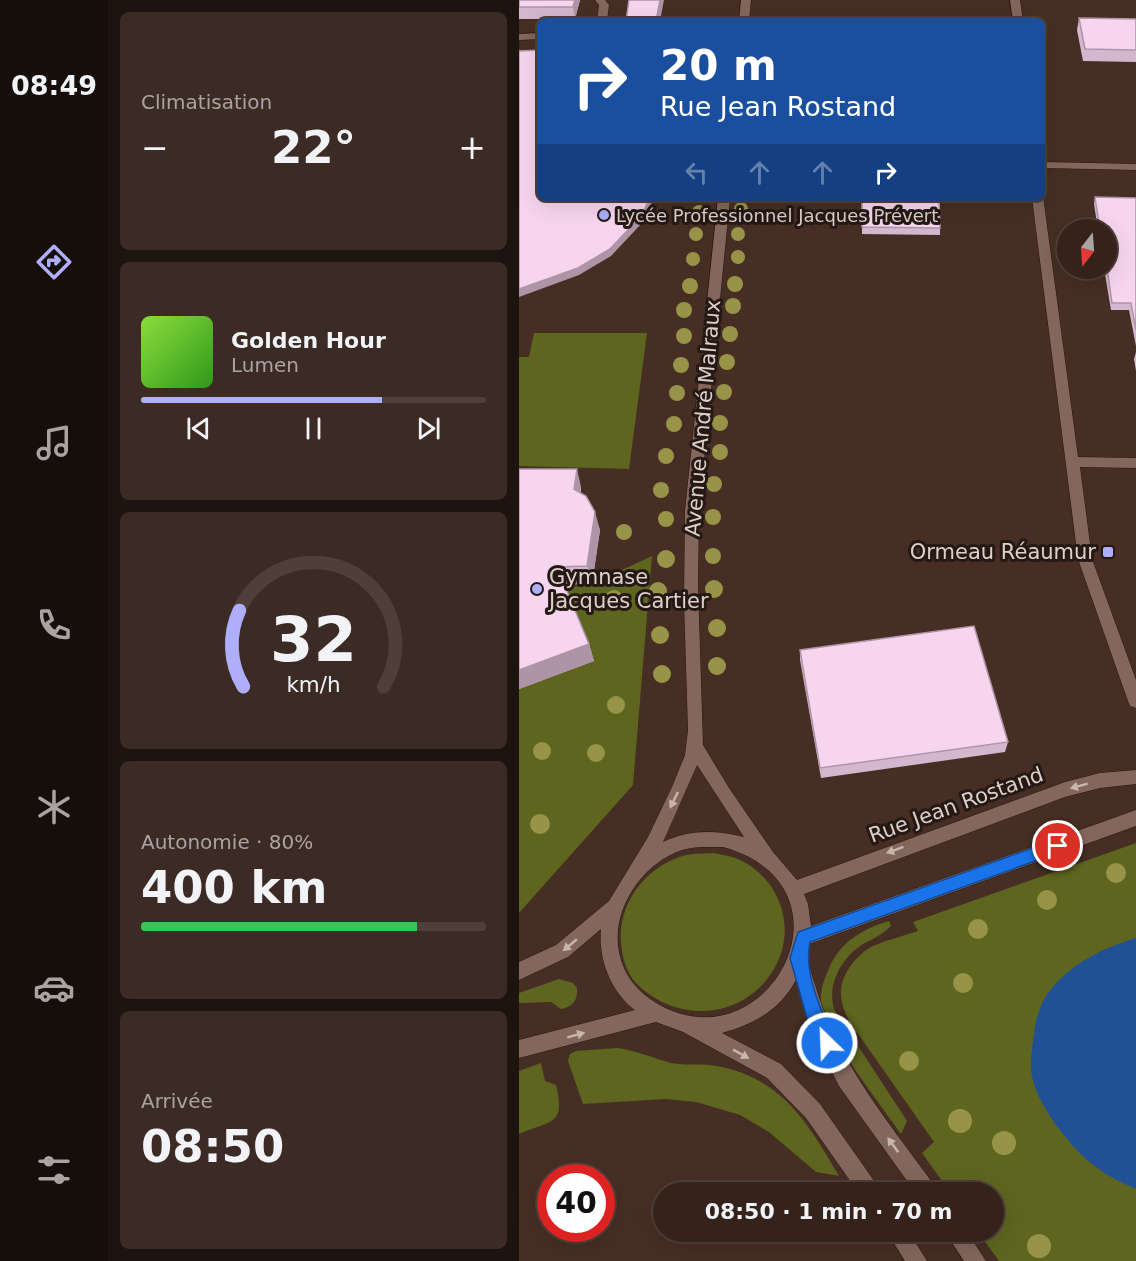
<!DOCTYPE html>
<html lang="fr">
<head>
<meta charset="utf-8">
<style>
  :root { --surface:#34221b; --page:#3c2a24; --text:#f1f3f6; --muted:#a9a4a3; --line:#4e3f3a; --accent:#aeaefa }
  body { margin:0; font-family:"DejaVu Sans",sans-serif; background:var(--page); color:var(--text); height:100vh; display:flex; flex-direction:column; font-size:22px; white-space:nowrap }
  * { box-sizing:border-box; margin:0 }
  p { font-size:20px; color:var(--muted) }
  .icon { flex:none; width:33px; height:33px; fill:none; stroke:currentColor; stroke-width:2; stroke-linecap:round; stroke-linejoin:round }
  .map { position:relative; flex:1; overflow:hidden }
  .details { display:flex; flex-direction:column; gap:12px; padding:12px; background:#1d130f; width:411px }
  .details>* { flex:none }
  .banner { position:absolute; left:18px; top:18px; width:508px; height:183px; border-radius:9px; box-shadow:0 6px 24px #0002,0 0 0 2px var(--line); background:#1a4fa0; color:#fff; overflow:hidden }
  .needle { width:39px; rotate:197deg }
  .fabs { position:absolute; left:538px; top:219px; display:grid; gap:12px }
  .fabs a { display:grid; place-items:center; width:60px; height:60px; border-radius:50%; background:var(--surface); box-shadow:0 6px 24px #0002,0 0 0 2px var(--line); font-size:30px }
  .speed { position:absolute; left:18px; top:1164px; display:flex; gap:12px; font-size:30px; font-weight:700; text-align:center }
  .speed>* { display:grid; place-content:center; width:78px; height:78px; border-radius:50%; background:var(--surface); box-shadow:0 6px 24px #0002,0 0 0 2px var(--line); line-height:1 }
  .speed .limit { border:9px solid #d22; background:#fff; color:#111 }
  .pin { position:absolute; display:grid; place-items:center; width:51px; height:51px; color:#fff; margin:-26px; border:3px solid #fff; border-radius:50%; box-shadow:0 2px 6px #0007 }
  .me { position:absolute; width:66px; margin:-33px; rotate:336deg; stroke-linejoin:round; filter:drop-shadow(0 0 4px #0008) }
  .turn { display:flex; align-items:center; gap:21px; height:126px; padding:0 24px; font-size:27px }
  .turn .icon { width:78px; height:78px; stroke-width:2.5 }
  .turn b { display:block; font-size:42px; line-height:51px }
  .lanes { display:flex; align-items:center; height:57px; padding:0 24px; background:#0003; justify-content:center; gap:30px; direction:ltr }
  .lanes .off { opacity:.35 }
  .big { font-size:45px; font-weight:800; line-height:1.1 }
  .details .card { flex:1; display:flex; flex-direction:column; justify-content:center; gap:9px; min-width:0; padding:0 21px; border-radius:9px; background:var(--page) }
  .details .dial { align-items:center; gap:0 }
  .dial svg { height:156px; overflow:visible; fill:none; stroke:var(--line); stroke-width:7; stroke-linecap:round; text-anchor:middle }
  .dial text { fill:var(--text); stroke:none }
  .song { display:flex; align-items:center; gap:18px }
  .cover { width:72px; height:72px; border-radius:9px; background:linear-gradient(135deg,hsl(90 70% 55%),hsl(110 70% 35%)) }
  .played { height:6px; border-radius:3px; background:linear-gradient(90deg,var(--accent) 70%,var(--line) 70%) }
  .keys { display:flex; justify-content:space-around; direction:ltr }
  .heat { display:flex; justify-content:space-between; align-items:center; font-size:33px; direction:ltr }
  .charge { height:9px; border-radius:4px; background:linear-gradient(90deg,#34c759 80%,var(--line) 0) }
  .trip { position:absolute; left:134px; top:1182px; width:351px; height:60px; border-radius:30px; background:var(--surface); box-shadow:0 6px 24px #0002,0 0 0 2px var(--line); font-weight:800; line-height:60px; text-align:center }
  main { display:flex; flex:1; min-height:0 }
  .tab-bar { display:flex; flex-direction:column; width:108px; justify-content:space-around; align-items:center; background:#150e0b; color:var(--muted) }
  .tab-bar .icon { width:42px; height:42px }
  .tab-bar .active { color:var(--accent) }
  .tab-bar b { font-size:27px; color:var(--text) }
  .map>svg:first-child { display:block }
  .green { fill:#5d651f }
  .water { fill:#215095 }
  .lines { fill:none; stroke-linecap:round; stroke-linejoin:round }
  .minor-casing { stroke:#2b150d; stroke-width:1 }
  .minor { fill:#83675c; fill-rule:evenodd }
  .tree { fill:#979448 }
  .wall { fill:#d4b7ce }
  .shaded-wall { fill:#ad95a7 }
  .building { fill:#f7d5ef; stroke:#ad95a7; stroke-width:1.5 }
  .oneway { fill:#c8b5ae }
  .route { fill:#1a73e8; stroke:#114b97; stroke-width:1.5 }
  .poi-dot { fill:#aeaefa; stroke:#241915; stroke-width:2 }
  .labels { text-anchor:middle; dominant-baseline:central; stroke-width:6; stroke-linejoin:round; paint-order:stroke }
  .far-poi-label { font-size:18px; fill:#dfcfc9; stroke:#241915; text-anchor:start }
  .street-label { font-size:21px; fill:#dfcfc9; stroke:#241915 }
  .poi-label { font-size:21px; fill:#dfcfc9; stroke:#241915; text-anchor:end }
</style>
</head>
<body>
<main>
<nav class="tab-bar">
<b>08:49</b>
<svg class="icon active" aria-label="directions" viewBox="0 0 24 24"><path d="M12 3l9 9-9 9-9-9zM9 14v-3h6M13 9l2 2-2 2"/></svg>
<svg class="icon" aria-label="music" viewBox="0 0 24 24"><path d="M9 18V5l10-2v13"/><circle cx="6" cy="18" r="3"/><circle cx="16" cy="16" r="3"/></svg>
<svg class="icon" aria-label="phone" viewBox="0 0 24 24"><path d="M5 4h4l2 5-3 2q2 4 5 5l2-3 5 2v4C11 20 4 13 5 4z"/></svg>
<svg class="icon" aria-label="climate" viewBox="0 0 24 24"><path d="M12 3v18M4 7l16 10M4 17L20 7"/></svg>
<svg class="icon" aria-label="car" viewBox="0 0 24 24"><path d="M5 17H2v-5l4-1 3-4h7l3 4 3 1v5h-3M9 17h6M6 11h13"/><circle cx="7" cy="17" r="2"/><circle cx="17" cy="17" r="2"/></svg>
<svg class="icon" aria-label="filters" viewBox="0 0 24 24"><path d="M4 7h16M4 17h16"/><circle cx="9" cy="7" r="2"/><circle cx="15" cy="17" r="2"/></svg>
</nav>
<section class="details">
<div class="card"><p>Climatisation</p>
<div class="heat"><a>−</a><b class="big">22°</b><a>+</a></div>
</div>
<div class="card">
<div class="song"><i class="cover"></i><div><b>Golden Hour</b><p>Lumen</p></div></div>
<div class="played"></div>
<div class="keys"><svg class="icon" aria-label="previous" viewBox="0 0 24 24"><path d="M18 5L8 12l10 7zM5 5v14"/></svg><svg class="icon" aria-label="pause" viewBox="0 0 24 24"><path d="M8 5v14M16 5v14"/></svg><svg class="icon" aria-label="next" viewBox="0 0 24 24"><path d="M6 5l10 7-10 7zM19 5v14"/></svg></div>
</div>
<div class="card dial"><svg viewBox="0 0 100 80">
<path d="M14 69A42 42 0 1 1 86 69"/>
<path d="M14 69A42 42 0 0 1 12 30" stroke="#aeaefa"/>
<text x="50" y="56" font-size="32" font-weight="700">32</text>
<text x="50" y="72" font-size="11">km/h</text>
</svg></div>
<div class="card"><p>Autonomie · 80%</p><b class="big">400 km</b><div class="charge"></div></div>
<div class="card"><p>Arrivée</p><b class="big">08:50</b></div>
</section>
<div class="map">
<svg width="617" height="1261" viewBox="0 0 617 1261">
  <rect width="100%" height="100%" fill="#462e24"/>
  <g class="green">
    <polygon points="15,333 128,333 110,469 0,466 0,357 10,357"/>
    <polygon points="133,556 114,785 0,913 0,689 45,588 73,584"/>
    <path d="M617,843V1261H480L459,1232H474V1192H431L403,1153L415,1142L330,1021C326,1012 321,1001 322,990C323,973 339,953 354,946C368,940 384,936 399,931L394,922Z"/>
    <path d="M195,853C203,855 213,856 221,860C261,879 278,928 256,967C227,1020 158,1025 117,983C107,973 103,956 102,942C99,901 129,865 167,855C176,853 186,854 195,853Z"/>
    <path d="M370,921L372,926C364,934 354,939 344,944C322,958 308,984 315,1009L388,1121L382,1134C362,1105 305,1033 302,1002C301,989 306,978 311,966C322,941 346,928 370,921Z"/>
    <path d="M40,979L54,983L58,988C59,1000 54,1007 42,1009L32,1002L0,1003V993Z"/>
    <path d="M99,1048C118,1051 134,1058 152,1063C167,1066 183,1063 198,1066C263,1078 289,1123 320,1176L297,1172L250,1132L221,1115L201,1109L177,1102L147,1099L64,1104L49,1061L51,1054L57,1051Z"/>
    <path d="M22,1063L26,1081L37,1085C47,1126 32,1120 0,1134V1071Z"/>
  </g>
  <path class="water" d="M617,938V1189C603,1183 589,1176 577,1167C551,1148 514,1101 512,1069C511,1060 513,1050 514,1041C516,1024 519,1007 529,993C552,963 582,949 617,938Z"/>
  <g class="lines">
    <g class="minor-casing">
      <g id="minor">
        <polygon points="76,0 86,0 90,5 88,21 78,21 80,5"/>
        <polygon points="222,0 232,0 230,21 220,21"/>
        <polygon points="491,0 501,0 504,21 494,21"/>
        <polygon points="21,33 21,39 0,40 0,34"/>
        <polygon points="524,162 617,164 617,170 524,168"/>
        <polygon points="524,196 559,457 617,458 617,468 561,467 573,559 617,680 617,708 611,706 609,701 559,559 513,198"/>
        <path d="M199,198H211L180,511L179,585L184,745L210,788L254,852L278,880L546,782L581,773L617,770V784L581,788L546,797L285,894L289,904L292,926L617,810V826L290,944C287,960 292,972 297,988C320,1064 369,1121 415,1185L418,1192H396L320,1086L293,1031L277,980C261,1010 235,1024 203,1033L262,1064L301,1104L358,1185L361,1192H339L287,1118L248,1078L164,1032L137,1022L0,1058V1040L116,1010C92,992 79,959 82,929L49,957L0,980V962L37,945L90,901L129,837L153,787L166,755L169,730L165,602L166,511ZM178,765L225,837C197,830 171,829 144,842ZM204,847C340,885 256,1054 151,1010C132,1002 113,987 105,968C84,922 118,865 163,850C176,846 190,847 204,847Z"/>
        <polygon points="368,1232 390,1232 408,1261 386,1261"/>
        <polygon points="426,1232 448,1232 467,1261 445,1261"/>
      </g>
    </g>
    <use href="#minor" class="minor"/>
  </g>
  <g class="tree">
    <circle cx="222" cy="209" r="7"/>
    <circle cx="180" cy="212" r="7"/>
    <circle cx="177" cy="234" r="7"/>
    <circle cx="219" cy="234" r="7"/>
    <circle cx="219" cy="257" r="7"/>
    <circle cx="174" cy="259" r="7"/>
    <circle cx="216" cy="284" r="8"/>
    <circle cx="171" cy="286" r="8"/>
    <circle cx="214" cy="306" r="8"/>
    <circle cx="165" cy="310" r="8"/>
    <circle cx="211" cy="334" r="8"/>
    <circle cx="165" cy="336" r="8"/>
    <circle cx="208" cy="362" r="8"/>
    <circle cx="162" cy="365" r="8"/>
    <circle cx="205" cy="392" r="8"/>
    <circle cx="158" cy="393" r="8"/>
    <circle cx="201" cy="423" r="8"/>
    <circle cx="155" cy="424" r="8"/>
    <circle cx="201" cy="452" r="8"/>
    <circle cx="147" cy="456" r="8"/>
    <circle cx="195" cy="484" r="8"/>
    <circle cx="142" cy="490" r="8"/>
    <circle cx="194" cy="517" r="8"/>
    <circle cx="147" cy="519" r="8"/>
    <circle cx="105" cy="532" r="8"/>
    <circle cx="194" cy="556" r="8"/>
    <circle cx="147" cy="559" r="9"/>
    <circle cx="195" cy="589" r="9"/>
    <circle cx="139" cy="591" r="9"/>
    <circle cx="95" cy="599" r="9"/>
    <circle cx="198" cy="628" r="9"/>
    <circle cx="141" cy="635" r="9"/>
    <circle cx="198" cy="666" r="9"/>
    <circle cx="143" cy="674" r="9"/>
    <circle cx="97" cy="705" r="9"/>
    <circle cx="23" cy="751" r="9"/>
    <circle cx="77" cy="753" r="9"/>
    <circle cx="21" cy="824" r="10"/>
    <circle cx="597" cy="873" r="10"/>
    <circle cx="528" cy="900" r="10"/>
    <circle cx="459" cy="929" r="10"/>
    <circle cx="444" cy="983" r="10"/>
    <circle cx="390" cy="1061" r="10"/>
    <circle cx="441" cy="1121" r="12"/>
    <circle cx="485" cy="1143" r="12"/>
    <circle cx="520" cy="1246" r="12"/>
  </g>
  <g class="wall">
    <polygon points="0,0 61,0 56,19 0,19"/>
    <polygon points="560,18 617,19 617,62 564,61 558,30"/>
    <polygon points="576,197 617,198 617,346 610,310 592,310 585,268 588,268 588,230 579,230 575,204"/>
    <polygon points="343,198 421,228 421,235 343,234"/>
    <polygon points="617,352 617,371 615,359"/>
    <polygon points="0,469 62,487 62,493 81,530 73,584 45,585 70,644 75,661 0,689"/>
    <polygon points="281,650 489,742 486,752 302,778 281,660"/>
  </g>
  <g class="shaded-wall">
    <polygon points="56,0 61,0 56,19 54,7"/>
    <polygon points="141,0 145,0 141,21 137,21"/>
    <polygon points="131,198 135,198 123,223 92,256 60,275 0,297 0,289"/>
    <polygon points="58,469 62,487 60,508 55,489"/>
    <polygon points="76,512 81,530 73,584 68,566"/>
    <polygon points="70,644 75,661 0,689 0,670"/>
  </g>
  <g class="building">
    <polygon points="0,0 56,0 54,7 0,7"/>
    <polygon points="110,0 141,0 137,21 107,21"/>
    <polygon points="560,18 617,19 617,50 566,49"/>
    <polygon points="21,50 21,198 131,198 122,216 91,249 59,268 0,289 0,51"/>
    <polygon points="576,197 617,198 617,330 612,303 593,303 588,268 588,230 581,230"/>
    <polygon points="343,198 420,198 421,228 343,227"/>
    <polygon points="0,469 58,469 55,489 67,496 76,512 68,566 38,567 70,644 0,670"/>
    <polygon points="455,626 489,742 301,768 281,650"/>
  </g>
  <defs><path id="oneway-solid" d="M-6-.8H1V-3.2L6.5 0L1 3.2V.8H-6Z" transform="scale(1.5)"/></defs>
  <g class="oneway">
    <use href="#oneway-solid" transform="translate(560 786) rotate(165)"/>
    <use href="#oneway-solid" transform="translate(155 800) rotate(116)"/>
    <use href="#oneway-solid" transform="translate(376 850) rotate(160)"/>
    <use href="#oneway-solid" transform="translate(51 945) rotate(140)"/>
    <use href="#oneway-solid" transform="translate(57 1035) rotate(-15)"/>
    <use href="#oneway-solid" transform="translate(222 1054) rotate(29)"/>
    <use href="#oneway-solid" transform="translate(374 1145) rotate(-126)"/>
  </g>
  <path class="route" d="M539,839L544,841L546,846L544,851L291,942C284,975 304,1013 316,1043L314,1049L308,1051L302,1049L290,1025L271,958L279,932Z"/>
  <g class="poi-dot">
    <circle cx="85" cy="215" r="6"/>
    <rect x="583" y="546" width="12" height="12" rx="3"/>
    <circle cx="18" cy="589" r="6"/>
  </g>
  <g class="labels">
    <g class="far-poi-label">
      <text x="97" y="215">Lycée Professionnel Jacques Prévert</text>
    </g>
    <g class="street-label">
      <text transform="translate(184 418) rotate(-85)">Avenue André Malraux</text>
      <text transform="translate(437 805) rotate(-20)">Rue Jean Rostand</text>
    </g>
    <g class="poi-label">
      <text x="577" y="552">Ormeau Réaumur</text>
      <text x="30" y="577" text-anchor="start">Gymnase<tspan x="30" dy="24">Jacques Cartier</tspan></text>
    </g>
  </g>
</svg>
<div class="fabs">
<a><svg class="needle" viewBox="-14 -14 28 28"><path d="M0-13l5 13h-10z" fill="#e53935"/><path d="M0 13l5-13h-10z" fill="#a9a4a3"/></svg></a>
</div>
<div class="speed"><div class="limit">40</div></div>
<div class="pin" style="left:539px;top:846px;background:#d93025"><svg class="icon" aria-label="arrive" viewBox="0 0 24 24"><path d="M6 21V4h12l-3 4 3 4H6"/></svg></div>
<svg class="me" style="left:308px;top:1043px" viewBox="-20 -20 40 40"><circle r="17" fill="#1a73e8" stroke="#fff" stroke-width="3"/><path d="M0-11L8 9 0 5-8 9z" fill="#fff"/></svg>
<div class="trip">08:50 · 1 min · 70 m</div>
<div class="banner">
<div class="turn"><svg class="icon" aria-label="right" viewBox="0 0 24 24"><path d="M7 20v-9h11M14 6l5 5-5 5"/></svg><div><b>20 m</b>Rue Jean Rostand</div></div>
<div class="lanes"><svg class="icon off" aria-label="left" viewBox="0 0 24 24"><path d="M17 20v-9H6M10 6l-5 5 5 5"/></svg><svg class="icon off" aria-label="ahead" viewBox="0 0 24 24"><path d="M12 20V5M6 11l6-6 6 6"/></svg><svg class="icon off" aria-label="ahead" viewBox="0 0 24 24"><path d="M12 20V5M6 11l6-6 6 6"/></svg><svg class="icon" aria-label="right" viewBox="0 0 24 24"><path d="M7 20v-9h11M14 6l5 5-5 5"/></svg></div>
</div>
</div>
</main>
</body>
</html>
